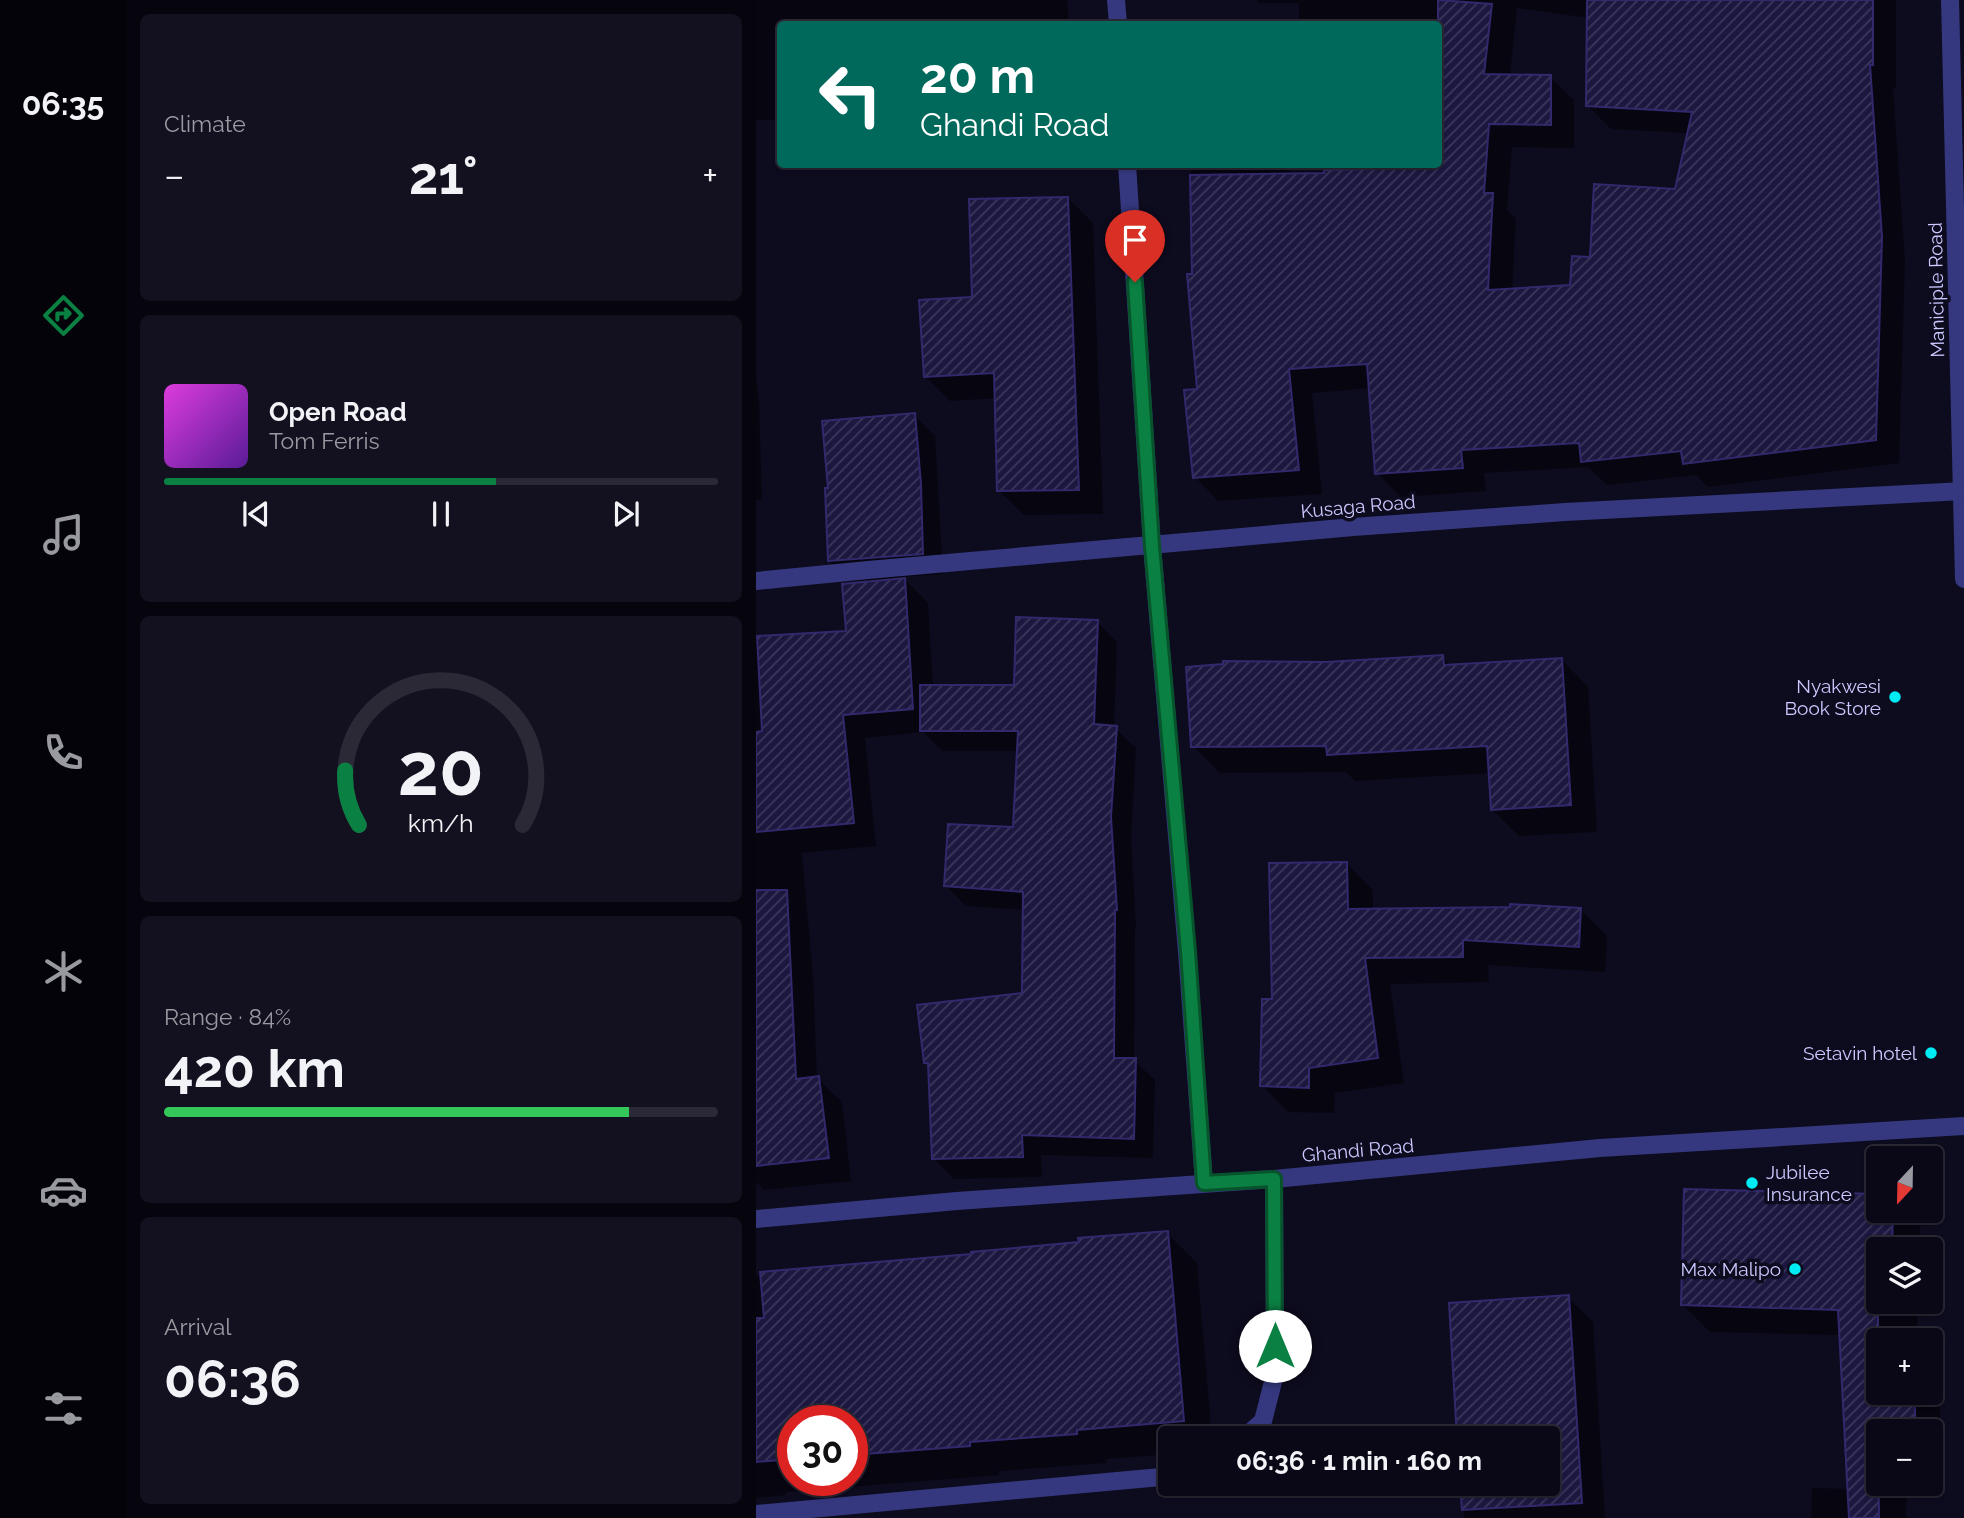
<!DOCTYPE html>
<html lang="en">
<head>
<meta charset="utf-8">
<style>
  :root { --surface:#0a0816; --page:#13111f; --text:#f1f3f6; --muted:#999aa1; --line:#2a2935; --accent:#0b8043 }
  body { margin:0; font-family:Raleway,sans-serif; background:var(--page); color:var(--text); height:100vh; display:flex; flex-direction:column; font-size:26px; white-space:nowrap }
  * { box-sizing:border-box; margin:0 }
  p { font-size:23px; color:var(--muted) }
  .icon { flex:none; width:38px; height:38px; fill:none; stroke:currentColor; stroke-width:2; stroke-linecap:round; stroke-linejoin:round }
  .map { position:relative; flex:1; overflow:hidden }
  .side { display:flex; flex-direction:column; gap:14px; padding:14px; background:#06040c; width:630px }
  .side>* { flex:none }
  .hud { position:absolute; left:21px; top:21px; width:665px; height:147px; border-radius:7px; box-shadow:0 2px 5px #0004,0 0 0 2px var(--line); background:#00695c; color:#fff; overflow:hidden }
  .needle { width:46px; rotate:202deg }
  .controls { position:absolute; left:1110px; top:1146px; display:grid; gap:14px }
  .controls a { display:grid; place-items:center; width:77px; height:77px; border-radius:7px; background:var(--surface); box-shadow:0 2px 5px #0004,0 0 0 2px var(--line); font-size:35px }
  .speed { position:absolute; left:21px; top:1405px; display:flex; gap:14px; font-size:35px; font-weight:700; text-align:center }
  .speed>* { display:grid; place-content:center; width:91px; height:91px; border-radius:50%; background:var(--surface); box-shadow:0 2px 5px #0004,0 0 0 2px var(--line); line-height:1 }
  .speed .limit { border:10px solid #d22; background:#fff; color:#111 }
  .pin { position:absolute; display:grid; place-items:center; width:60px; height:60px; color:#fff; margin:-72px -30px; border-radius:50% 50% 50% 0; rotate:-45deg; box-shadow:0 0 7px #0007 }
  .pin .icon { rotate:45deg }
  .me { position:absolute; width:77px; margin:-38px; rotate:0deg; stroke-linejoin:round; filter:drop-shadow(0 0 5px #0008) }
  .turn { display:flex; align-items:center; gap:24px; height:147px; padding:0 28px; font-size:32px }
  .turn .icon { width:91px; height:91px; stroke-width:2.5 }
  .turn b { display:block; font-size:49px; line-height:60px }
  .big { font-size:52px; font-weight:700; line-height:1.1 }
  .side .widget { flex:1; display:flex; flex-direction:column; justify-content:center; gap:10px; min-width:0; padding:0 24px; border-radius:10px; background:var(--page) }
  .side .dial { align-items:center; gap:0 }
  .dial svg { height:182px; overflow:visible; fill:none; stroke:var(--line); stroke-width:7; stroke-linecap:round; text-anchor:middle }
  .dial text { fill:var(--text); stroke:none }
  .song { display:flex; align-items:center; gap:21px }
  .cover { width:84px; height:84px; border-radius:10px; background:linear-gradient(135deg,hsl(300 70% 55%),hsl(270 70% 35%)) }
  .played { height:7px; border-radius:4px; background:linear-gradient(90deg,var(--accent) 60%,var(--line) 60%) }
  .keys { display:flex; justify-content:space-around; direction:ltr }
  .heat { display:flex; justify-content:space-between; align-items:center; font-size:38px; direction:ltr }
  .charge { height:10px; border-radius:5px; background:linear-gradient(90deg,#34c759 84%,var(--line) 0) }
  .trip { position:absolute; left:402px; top:1426px; width:402px; height:70px; border-radius:7px; background:var(--surface); box-shadow:0 2px 5px #0004,0 0 0 2px var(--line); font-weight:700; line-height:70px; text-align:center }
  main { display:flex; flex:1; min-height:0 }
  .tab-bar { display:flex; flex-direction:column; width:126px; justify-content:space-around; align-items:center; background:#040309; color:var(--muted) }
  .tab-bar .icon { width:49px; height:49px }
  .tab-bar .selected { color:var(--accent) }
  .tab-bar b { font-size:32px; color:var(--text) }
  .map>svg:first-child { display:block }
  .shadow { fill:#0007; fill-rule:evenodd }
  .building { fill:url(#building-hatch); stroke:#31296c; stroke-width:2 }
  .lines { fill:none; stroke-linecap:round; stroke-linejoin:round }
  .minor { stroke:#35387e; stroke-width:18 }
  .route-casing { stroke:#07532c; stroke-width:18 }
  .route { stroke:#0b8043; stroke-width:12 }
  .poi-dot { fill:#00ecf4; stroke:#0d0b1e; stroke-width:2.5 }
  .labels { text-anchor:middle; dominant-baseline:central; stroke-width:7; stroke-linejoin:round; paint-order:stroke }
  .street-label { font-size:19px; fill:#cbc9ff; stroke:#0d0b1e }
  .poi-label { font-size:19px; fill:#cbc9ff; stroke:#0d0b1e; text-anchor:end }
</style>
</head>
<body>
<main>
<nav class="tab-bar">
<b>06:35</b>
<svg class="icon selected" aria-label="directions" viewBox="0 0 24 24"><path d="M12 3l9 9-9 9-9-9zM9 14v-3h6M13 9l2 2-2 2"/></svg>
<svg class="icon" aria-label="music" viewBox="0 0 24 24"><path d="M9 18V5l10-2v13"/><circle cx="6" cy="18" r="3"/><circle cx="16" cy="16" r="3"/></svg>
<svg class="icon" aria-label="phone" viewBox="0 0 24 24"><path d="M5 4h4l2 5-3 2q2 4 5 5l2-3 5 2v4C11 20 4 13 5 4z"/></svg>
<svg class="icon" aria-label="climate" viewBox="0 0 24 24"><path d="M12 3v18M4 7l16 10M4 17L20 7"/></svg>
<svg class="icon" aria-label="car" viewBox="0 0 24 24"><path d="M5 17H2v-5l4-1 3-4h7l3 4 3 1v5h-3M9 17h6M6 11h13"/><circle cx="7" cy="17" r="2"/><circle cx="17" cy="17" r="2"/></svg>
<svg class="icon" aria-label="filters" viewBox="0 0 24 24"><path d="M4 7h16M4 17h16"/><circle cx="9" cy="7" r="2"/><circle cx="15" cy="17" r="2"/></svg>
</nav>
<section class="side">
<div class="widget"><p>Climate</p>
<div class="heat"><a>−</a><b class="big">21°</b><a>+</a></div>
</div>
<div class="widget">
<div class="song"><i class="cover"></i><div><b>Open Road</b><p>Tom Ferris</p></div></div>
<div class="played"></div>
<div class="keys"><svg class="icon" aria-label="previous" viewBox="0 0 24 24"><path d="M18 5L8 12l10 7zM5 5v14"/></svg><svg class="icon" aria-label="pause" viewBox="0 0 24 24"><path d="M8 5v14M16 5v14"/></svg><svg class="icon" aria-label="next" viewBox="0 0 24 24"><path d="M6 5l10 7-10 7zM19 5v14"/></svg></div>
</div>
<div class="widget dial"><svg viewBox="0 0 100 80">
<path d="M14 69A42 42 0 1 1 86 69"/>
<path d="M14 69A42 42 0 0 1 8 45" stroke="#0b8043"/>
<text x="50" y="56" font-size="32" font-weight="700">20</text>
<text x="50" y="72" font-size="11">km/h</text>
</svg></div>
<div class="widget"><p>Range · 84%</p><b class="big">420 km</b><div class="charge"></div></div>
<div class="widget"><p>Arrival</p><b class="big">06:36</b></div>
</section>
<div class="map">
<svg width="1208" height="1518" viewBox="0 0 1208 1518">
  <defs>
    <pattern id="building-hatch" width="6" height="6" patternUnits="userSpaceOnUse" patternTransform="scale(1.75)"><rect width="6" height="6" fill="#1c173f"/><path d="M-1 1l2-2M0 6l6-6M5 7l2-2" fill="none" stroke="#3c375c"/></pattern>
  </defs>
  <rect width="100%" height="100%" fill="#0d0b1e"/>
  <g class="shadow">
    <polygon points="0,0 311,0 313,24 24,24 24,120 0,120"/>
    <path d="M501,0H1140V88H1137L1149,262L1143,463L952,487L940,475L851,485L832,467L728,473L730,491L645,497L621,473L615,388L556,393L566,494L462,501L439,477L443,390L438,275L435,164H534L535,172L644,171L643,164H682V24H543V3H504ZM761,8L833,18L832,106L855,129L933,133L920,191L835,259L816,287L756,291L760,219L751,210L756,147L818,148V100L794,77L754,76Z"/>
    <polygon points="312,198 337,223 347,514 268,515 243,491 241,398 194,401 169,376 218,299"/>
    <polygon points="0,378 3,399 6,500 0,500"/>
    <polygon points="158,415 179,436 187,574 146,577 172,603 177,687 260,686 341,622 361,642 358,727 380,748 375,838 380,929 379,929 378,1060 399,1080 397,1158 285,1155 286,1177 198,1179 177,1158 174,1067 169,1062 268,994 269,910 210,906 190,886 258,829 263,751 186,751 167,732 109,738 120,846 46,853 57,976 61,1078 86,1102 95,1181 8,1190 0,1182 0,637 92,632 111,583 110,580 94,581 73,561"/>
    <polygon points="687,657 696,667 806,660 832,687 841,832 763,836 737,810 734,773 599,781 590,772 464,773 437,746 570,664"/>
    <polygon points="591,864 617,890 617,910 825,910 851,936 849,972 732,965 733,982 634,984 648,1083 579,1093 578,1113 532,1112 506,1085 518,1001"/>
    <polygon points="1122,1211 1151,1211 1164,1223 1163,1250 1122,1250 1122,1302 1162,1302 1161,1340 1122,1340 1122,1393 1174,1393 1174,1369 1182,1377 1187,1481 1174,1482 1174,1432 1122,1432 1122,1484 1151,1484 1150,1518 1055,1518 1056,1488 1093,1489 1085,1335 954,1332 927,1305"/>
    <path d="M411,1233L441,1263L456,1438H415V1454L350,1459V1463L243,1471V1475L30,1492V1495L0,1498V1276L217,1256ZM37,1421H96V1480H37Z"/>
    <polygon points="812,1297 837,1322 849,1518 708,1518 706,1484 793,1484 793,1438 703,1438 695,1304"/>
  </g>
  <g class="building">
    <polygon points="682,0 736,4 728,74 795,75 795,125 733,124 728,193 737,193 732,290 814,285 816,256 834,257 838,184 919,189 936,112 830,106 831,0 1117,0 1117,65 1114,65 1126,237 1120,440 927,464 925,451 825,462 823,443 705,450 707,468 619,474 611,364 533,369 543,470 437,478 428,390 441,389 431,274 436,274 434,175 568,173 568,170 682,168 682,101 686,60 682,60"/>
    <polygon points="312,197 323,490 241,491 238,373 168,377 163,300 216,297 213,199"/>
    <polygon points="159,413 165,484 167,554 72,561 69,488 72,488 66,421"/>
    <polygon points="149,578 157,709 87,715 98,823 0,832 0,732 6,731 1,636 90,631 86,584"/>
    <polygon points="260,617 342,620 338,724 361,726 355,817 361,910 359,910 358,1058 380,1058 378,1139 266,1135 267,1157 176,1159 172,1063 168,1063 161,1005 266,993 267,892 188,886 192,824 257,827 262,731 164,731 164,685 258,685"/>
    <polygon points="687,655 688,665 806,658 815,805 735,810 731,746 571,755 570,746 435,747 430,667 467,664 467,661 570,662"/>
    <polygon points="591,862 592,909 754,907 754,904 825,908 823,947 707,940 707,957 609,958 622,1058 553,1068 553,1088 504,1086 506,999 516,999 513,863"/>
    <polygon points="0,890 31,890 40,1079 63,1076 73,1158 0,1166"/>
    <polygon points="928,1189 1122,1194 1122,1211 1137,1211 1136,1250 1122,1250 1122,1302 1135,1302 1134,1311 1122,1311 1122,1393 1158,1393 1160,1432 1122,1432 1123,1518 1093,1518 1082,1310 925,1305"/>
    <polygon points="412,1231 428,1421 321,1430 321,1434 214,1442 214,1446 96,1455 96,1421 37,1421 37,1459 0,1462 0,1318 8,1318 4,1272 215,1254 215,1252 323,1242 322,1238"/>
    <polygon points="813,1295 826,1503 706,1510 704,1484 793,1484 793,1438 701,1438 693,1303"/>
  </g>
  <g class="lines">
    <g class="minor">
      <polyline points="360,0 362,24"/>
      <polyline points="1194,0 1208,579"/>
      <polyline points="371,164 396,546 431,952 448,1183"/>
      <polyline points="0,581 112,570 597,527 809,512 1208,491"/>
      <polyline points="0,1219 201,1201 518,1179 844,1148 1208,1126"/>
      <polyline points="488,1438 507,1421 519,1374 518,1179"/>
      <polyline points="0,1514 405,1477 415,1474"/>
    </g>
  </g>
  <g class="lines">
    <g class="route-casing">
      <polyline id="route" points="379,282 396,546 432,951 448,1183 518,1179 519,1346"/>
    </g>
    <use href="#route" class="route"/>
  </g>
  <g class="poi-dot">
    <circle cx="1139" cy="697" r="7"/>
    <circle cx="1175" cy="1053" r="7"/>
    <circle cx="996" cy="1183" r="7"/>
    <circle cx="1039" cy="1269" r="7"/>
  </g>
  <g class="labels">
    <g class="street-label">
      <text transform="translate(1180 290) rotate(-91)">Maniciple Road</text>
      <text transform="translate(602 506) rotate(-5)">Kusaga Road</text>
      <text transform="translate(602 1150) rotate(-5)">Ghandi Road</text>
    </g>
    <g class="poi-label">
      <text x="1125" y="686">Nyakwesi<tspan x="1125" dy="22">Book Store</tspan></text>
      <text x="1161" y="1053">Setavin hotel</text>
      <text x="1010" y="1172" text-anchor="start">Jubilee<tspan x="1010" dy="22">Insurance</tspan></text>
      <text x="1025" y="1269">Max Malipo</text>
    </g>
  </g>
</svg>
<div class="controls">
<a><svg class="needle" viewBox="-14 -14 28 28"><path d="M0-13l5 13h-10z" fill="#e53935"/><path d="M0 13l5-13h-10z" fill="#999aa1"/></svg></a>
<a><svg class="icon" aria-label="layers" viewBox="0 0 24 24"><path d="M12 4l9 5-9 5-9-5zM3 14l9 5 9-5"/></svg></a>
<a>+</a>
<a>−</a>
</div>
<div class="speed"><div class="limit">30</div></div>
<div class="pin" style="left:379px;top:282px;background:#d93025"><svg class="icon" aria-label="arrive" viewBox="0 0 24 24"><path d="M6 21V4h12l-3 4 3 4H6"/></svg></div>
<svg class="me" style="left:519px;top:1346px" viewBox="-20 -20 40 40"><circle r="19" fill="#fff"/><path d="M0-13L10 11 0 6-10 11z" fill="#0b8043"/></svg>
<div class="trip">06:36 · 1 min · 160 m</div>
<div class="hud">
<div class="turn"><svg class="icon" aria-label="left" viewBox="0 0 24 24"><path d="M17 20v-9H6M10 6l-5 5 5 5"/></svg><div><b>20 m</b>Ghandi Road</div></div>
</div>
</div>
</main>
</body>
</html>
